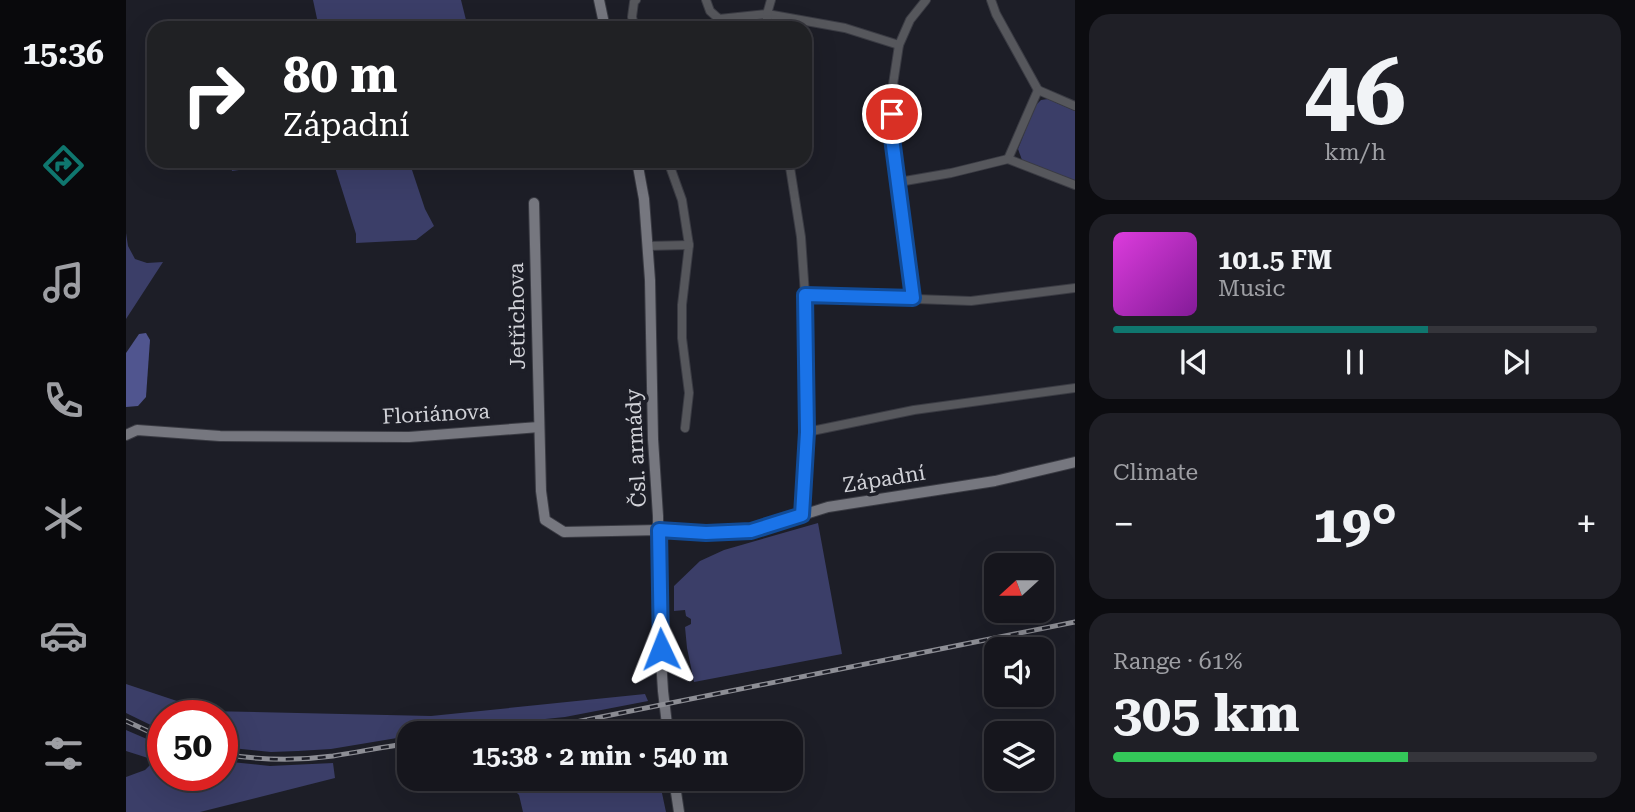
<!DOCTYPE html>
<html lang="en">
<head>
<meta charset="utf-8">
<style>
  :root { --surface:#16161d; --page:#1f1f26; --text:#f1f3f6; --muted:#9e9fa4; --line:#35353b; --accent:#0f766e }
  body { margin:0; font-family:"Roboto Serif",serif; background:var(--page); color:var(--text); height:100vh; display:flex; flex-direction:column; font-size:26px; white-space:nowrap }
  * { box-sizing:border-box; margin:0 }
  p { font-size:23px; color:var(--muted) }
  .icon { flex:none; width:38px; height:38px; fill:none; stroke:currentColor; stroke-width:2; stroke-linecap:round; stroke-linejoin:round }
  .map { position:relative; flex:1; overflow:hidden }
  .side { display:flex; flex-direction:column; gap:14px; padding:14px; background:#0c0c10; width:560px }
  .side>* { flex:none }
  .top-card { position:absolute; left:21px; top:21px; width:665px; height:147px; border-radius:21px; box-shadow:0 7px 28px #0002,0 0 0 2px var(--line); background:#202124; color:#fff; overflow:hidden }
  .needle { width:46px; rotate:249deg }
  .tools { position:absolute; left:858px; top:553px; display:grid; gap:14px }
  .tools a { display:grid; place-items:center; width:70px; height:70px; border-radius:14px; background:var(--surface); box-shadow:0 7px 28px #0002,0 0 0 2px var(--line); font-size:35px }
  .speed { position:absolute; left:21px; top:700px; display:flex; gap:14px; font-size:35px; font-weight:700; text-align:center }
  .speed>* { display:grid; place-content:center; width:91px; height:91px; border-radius:50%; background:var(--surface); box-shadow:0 7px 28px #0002,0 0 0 2px var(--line); line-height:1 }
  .speed .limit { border:10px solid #d22; background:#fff; color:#111 }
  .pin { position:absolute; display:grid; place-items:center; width:60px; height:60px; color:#fff; margin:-30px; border:4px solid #fff; border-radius:50%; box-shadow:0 2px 7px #0007 }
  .me { position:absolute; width:77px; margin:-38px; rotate:358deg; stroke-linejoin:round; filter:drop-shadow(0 0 5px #0008) }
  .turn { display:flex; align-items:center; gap:24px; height:147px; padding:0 21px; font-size:32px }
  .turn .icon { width:91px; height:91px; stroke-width:2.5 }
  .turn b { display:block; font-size:49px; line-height:60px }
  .big { font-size:52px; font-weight:700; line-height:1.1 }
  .side .tile { flex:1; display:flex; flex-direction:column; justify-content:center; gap:10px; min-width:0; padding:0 24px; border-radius:21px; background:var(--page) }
  .side .dial { align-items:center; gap:0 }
  .dial b { font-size:91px; line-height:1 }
  .song { display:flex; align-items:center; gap:21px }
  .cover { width:84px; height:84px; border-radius:10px; background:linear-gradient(135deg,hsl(300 70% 55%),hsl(290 70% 35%)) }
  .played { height:7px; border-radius:4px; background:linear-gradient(90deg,var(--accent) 65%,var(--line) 65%) }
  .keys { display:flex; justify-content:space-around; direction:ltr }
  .heat { display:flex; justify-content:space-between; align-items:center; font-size:38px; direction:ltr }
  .charge { height:10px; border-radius:5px; background:linear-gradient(90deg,#34c759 61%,var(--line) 0) }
  .trip { position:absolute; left:271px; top:721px; width:406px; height:70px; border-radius:21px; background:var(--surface); box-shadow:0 7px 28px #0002,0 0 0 2px var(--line); font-weight:700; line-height:70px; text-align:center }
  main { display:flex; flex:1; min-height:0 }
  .tabs { display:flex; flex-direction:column; width:126px; justify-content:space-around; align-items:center; background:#09090c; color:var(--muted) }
  .tabs .icon { width:49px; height:49px }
  .tabs .selected { color:var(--accent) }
  .tabs b { font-size:32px; color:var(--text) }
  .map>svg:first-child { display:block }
  .green { fill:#3b3e68 }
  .water { fill:#50558f }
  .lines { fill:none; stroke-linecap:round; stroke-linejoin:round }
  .street-casing { stroke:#3a3b43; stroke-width:10 }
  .secondary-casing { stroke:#3a3b43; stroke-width:12 }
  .street { stroke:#56575c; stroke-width:8 }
  .secondary { stroke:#76777f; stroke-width:10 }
  .rail-casing { stroke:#8d8e95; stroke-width:5 }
  .rail { stroke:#1d1e27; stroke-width:2.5; stroke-dasharray:8; stroke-linecap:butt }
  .route-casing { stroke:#114b97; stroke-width:18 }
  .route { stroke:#1a73e8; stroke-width:12 }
  .labels { text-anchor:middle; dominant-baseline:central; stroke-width:7; stroke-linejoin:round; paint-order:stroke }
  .street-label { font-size:21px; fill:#d1d2d8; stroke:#1d1e27 }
</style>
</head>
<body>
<main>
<nav class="tabs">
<b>15:36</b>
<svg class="icon selected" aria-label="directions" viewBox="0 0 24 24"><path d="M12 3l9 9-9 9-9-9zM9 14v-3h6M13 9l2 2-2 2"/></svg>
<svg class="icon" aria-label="music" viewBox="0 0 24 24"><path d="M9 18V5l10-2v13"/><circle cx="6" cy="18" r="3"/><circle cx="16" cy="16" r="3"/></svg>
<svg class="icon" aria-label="phone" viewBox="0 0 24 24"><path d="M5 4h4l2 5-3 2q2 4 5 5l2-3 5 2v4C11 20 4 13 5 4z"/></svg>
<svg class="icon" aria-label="climate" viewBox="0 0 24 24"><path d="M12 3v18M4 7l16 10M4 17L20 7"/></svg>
<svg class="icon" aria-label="car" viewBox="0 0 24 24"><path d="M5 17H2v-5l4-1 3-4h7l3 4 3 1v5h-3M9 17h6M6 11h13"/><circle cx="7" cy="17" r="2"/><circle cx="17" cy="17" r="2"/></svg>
<svg class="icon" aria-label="filters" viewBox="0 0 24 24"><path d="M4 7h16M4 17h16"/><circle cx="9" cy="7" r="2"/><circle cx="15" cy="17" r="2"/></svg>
</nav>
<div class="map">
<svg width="949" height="812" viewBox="0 0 949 812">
  <rect width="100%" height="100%" fill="#1d1e27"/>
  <g class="green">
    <polygon points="187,0 335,0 342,28 193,28"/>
    <polygon points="922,99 949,111 949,180 944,180 896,160 892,149 909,106 915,100"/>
    <polygon points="104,161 160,161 159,163 106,171"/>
    <polygon points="207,161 283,161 299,209 308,226 290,240 230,243 230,234"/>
    <polygon points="0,233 2,246 9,259 21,263 37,262 0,319"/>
    <polygon points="692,523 716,654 568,682 561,648 559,627 565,624 565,619 560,616 559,610 548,611 548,586 574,561 598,550"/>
    <polygon points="0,684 81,711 305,716 519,694 522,701 439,717 341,727 301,733 284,733 283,736 205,749 172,751 145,752 96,747 96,716 37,716 37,731 0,713"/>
    <polygon points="0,730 37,746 37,775 96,775 96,761 144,766 207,763 209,778 74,812 0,812 0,777 19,770 24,765 22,758 0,751"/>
    <polygon points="408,779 533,779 540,812 397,812 393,795 385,787"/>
  </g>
  <polygon class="water" points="20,333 24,340 20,397 12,406 0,407 0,353 13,334"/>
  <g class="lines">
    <g class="street-casing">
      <g id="street">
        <polyline points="580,0 584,11 593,19 641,14 719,28 773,45"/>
        <polyline points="865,0 870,14 912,90"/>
        <polyline points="509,28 506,17 508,2 510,0"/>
        <polyline points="641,28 641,14 645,0"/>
        <polyline points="949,106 912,90 882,159 949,185"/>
        <polyline points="542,161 556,200 563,245 556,305 556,338 563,393 559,428"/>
        <polyline points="663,161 675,237 679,295 681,432 676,515"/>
        <polyline points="773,182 825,173 882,159"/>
        <polyline points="521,246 563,245"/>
        <polyline points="679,295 845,301 949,288"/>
        <polyline points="787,298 766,137 766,91 773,45 784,20 800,0"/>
        <polyline points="681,432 788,410 949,388"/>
      </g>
    </g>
    <g class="secondary-casing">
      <g id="secondary">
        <polyline points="473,0 479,28"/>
        <polyline points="511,161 518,199 524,280 527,439 532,516 533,627 537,691 542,733"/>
        <polyline points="408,203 415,491 419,520 438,532 533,530 580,533 625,531 702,507 869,481 949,462"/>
        <polyline points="0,435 11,430 94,436 283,437 413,427"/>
        <polyline points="548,779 553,812"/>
      </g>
    </g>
    <use href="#street" class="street"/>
    <use href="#secondary" class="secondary"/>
    <g class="rail-casing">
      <g id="rail">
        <polyline points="0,721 37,738"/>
        <polyline points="350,733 440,724 949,622"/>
        <path d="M96,754C133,760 170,761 207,756C232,752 258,747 284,743"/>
      </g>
    </g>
    <use href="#rail" class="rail"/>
  </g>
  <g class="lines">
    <g class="route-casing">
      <polyline id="route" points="535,649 533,530 580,533 625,531 676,515 681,432 679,295 787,298 766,138 766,114"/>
    </g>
    <use href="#route" class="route"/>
  </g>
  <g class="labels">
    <g class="street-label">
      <text transform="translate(391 316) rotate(-91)">Jetřichova</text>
      <text transform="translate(310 414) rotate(-3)">Floriánova</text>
      <text transform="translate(510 448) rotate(-93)">Čsl. armády</text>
      <text transform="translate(758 479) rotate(-9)">Západní</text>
    </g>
  </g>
</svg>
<div class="tools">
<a><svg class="needle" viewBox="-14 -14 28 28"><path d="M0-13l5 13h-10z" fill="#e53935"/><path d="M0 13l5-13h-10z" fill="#9e9fa4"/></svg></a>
<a><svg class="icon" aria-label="sound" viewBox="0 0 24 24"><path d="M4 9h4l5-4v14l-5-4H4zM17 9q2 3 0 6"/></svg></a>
<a><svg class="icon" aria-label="layers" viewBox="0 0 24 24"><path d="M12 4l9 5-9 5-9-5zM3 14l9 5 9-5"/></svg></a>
</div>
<div class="speed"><div class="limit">50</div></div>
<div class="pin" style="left:766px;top:114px;background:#d93025"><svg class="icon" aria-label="arrive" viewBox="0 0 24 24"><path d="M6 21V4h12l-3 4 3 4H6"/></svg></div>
<svg class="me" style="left:535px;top:649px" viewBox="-20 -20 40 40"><path d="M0-17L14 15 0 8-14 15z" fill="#1a73e8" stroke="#fff" stroke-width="4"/></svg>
<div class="trip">15:38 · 2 min · 540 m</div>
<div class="top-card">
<div class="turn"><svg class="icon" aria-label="right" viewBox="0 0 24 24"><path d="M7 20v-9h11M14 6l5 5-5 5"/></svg><div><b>80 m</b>Západní</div></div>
</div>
</div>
<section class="side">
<div class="tile dial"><b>46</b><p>km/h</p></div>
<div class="tile">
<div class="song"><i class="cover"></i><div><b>101.5 FM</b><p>Music</p></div></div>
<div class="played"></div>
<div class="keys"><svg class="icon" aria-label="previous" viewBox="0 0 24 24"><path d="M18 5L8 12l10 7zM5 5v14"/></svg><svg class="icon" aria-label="pause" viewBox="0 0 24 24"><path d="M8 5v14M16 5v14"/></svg><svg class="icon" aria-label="next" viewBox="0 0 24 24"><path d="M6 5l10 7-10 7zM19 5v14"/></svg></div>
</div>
<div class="tile"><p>Climate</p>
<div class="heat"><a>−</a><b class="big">19°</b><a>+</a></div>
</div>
<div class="tile"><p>Range · 61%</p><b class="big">305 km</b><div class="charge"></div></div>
</section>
</main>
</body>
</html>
